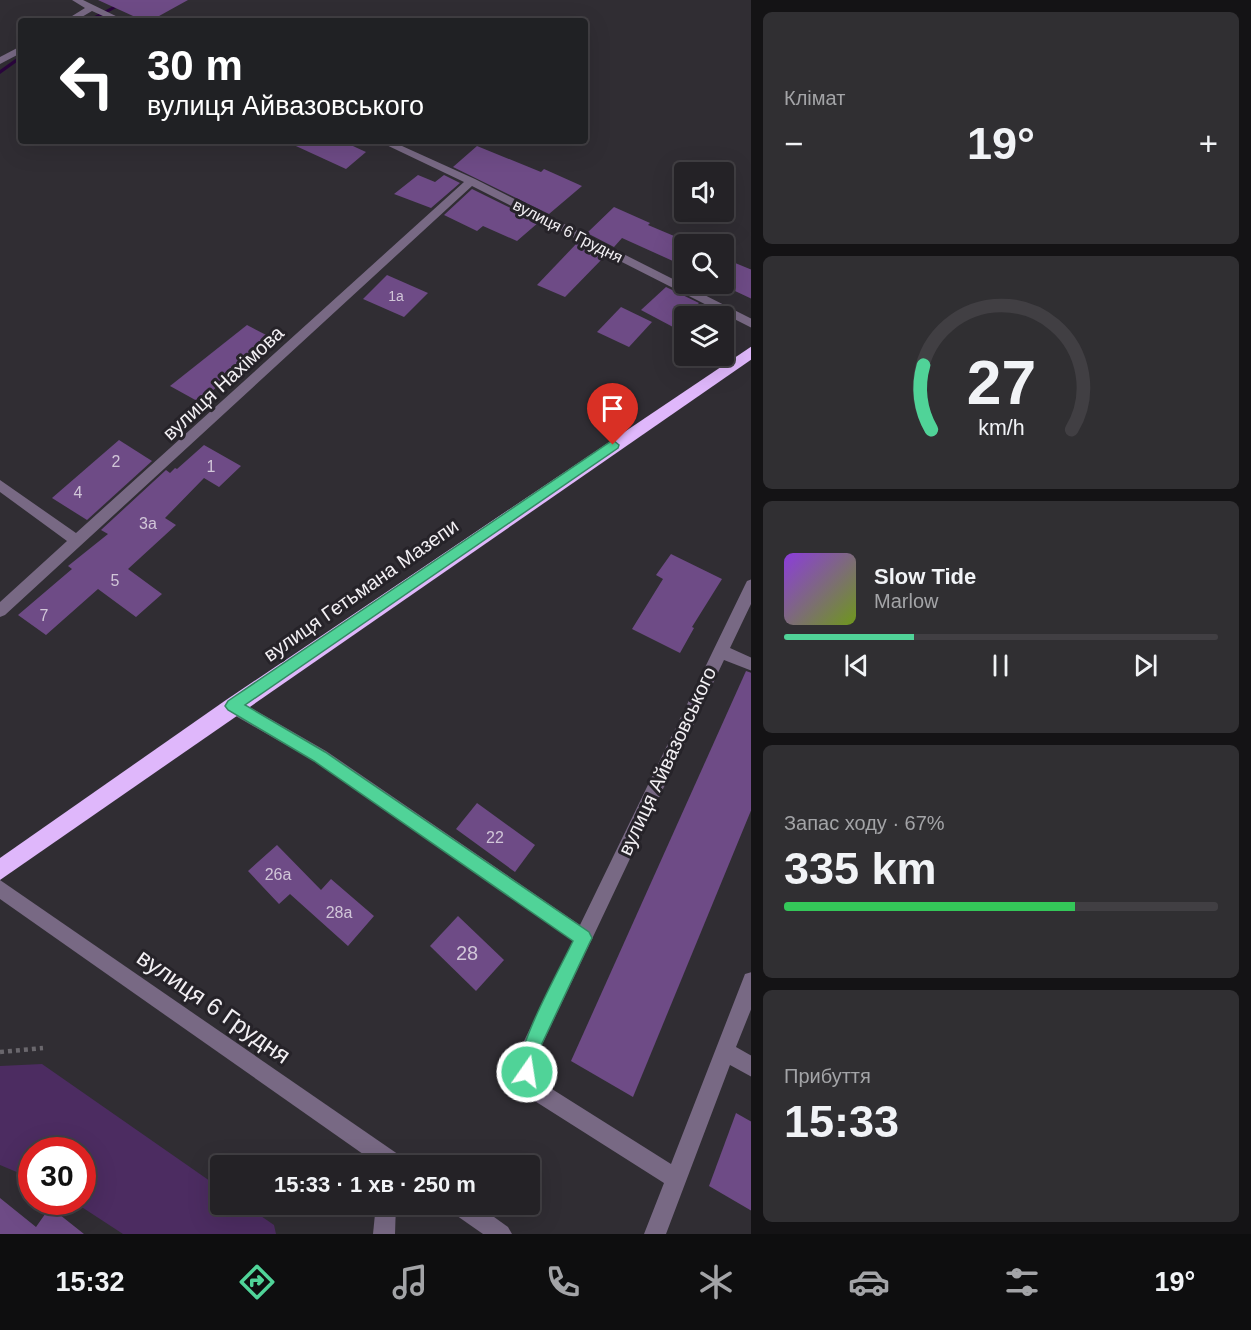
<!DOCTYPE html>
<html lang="uk">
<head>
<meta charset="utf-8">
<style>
  :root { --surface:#242226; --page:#302f32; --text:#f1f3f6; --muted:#a3a4a7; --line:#413f43; --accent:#50d398 }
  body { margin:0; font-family:Helvetica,sans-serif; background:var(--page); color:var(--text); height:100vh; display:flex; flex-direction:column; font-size:22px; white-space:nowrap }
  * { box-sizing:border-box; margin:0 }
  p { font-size:20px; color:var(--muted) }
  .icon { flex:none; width:33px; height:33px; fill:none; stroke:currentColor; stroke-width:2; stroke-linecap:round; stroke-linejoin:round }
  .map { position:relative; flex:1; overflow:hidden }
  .details { display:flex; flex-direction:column; gap:12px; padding:12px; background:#141315; width:500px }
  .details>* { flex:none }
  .top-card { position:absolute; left:18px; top:18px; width:570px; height:126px; border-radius:6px; box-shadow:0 6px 24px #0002,0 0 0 2px var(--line); background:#202124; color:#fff; overflow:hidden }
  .fabs { position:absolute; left:674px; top:162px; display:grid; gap:12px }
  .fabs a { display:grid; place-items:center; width:60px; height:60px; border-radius:6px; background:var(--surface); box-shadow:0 6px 24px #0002,0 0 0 2px var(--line); font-size:30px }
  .speed { position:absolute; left:18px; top:1137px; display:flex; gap:12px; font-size:30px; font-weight:700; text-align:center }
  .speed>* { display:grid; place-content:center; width:78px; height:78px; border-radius:50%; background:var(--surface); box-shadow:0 6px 24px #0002,0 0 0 2px var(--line); line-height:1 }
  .speed .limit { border:9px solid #d22; background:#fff; color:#111 }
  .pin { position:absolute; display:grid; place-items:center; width:51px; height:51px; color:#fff; margin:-62px -26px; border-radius:50% 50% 50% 0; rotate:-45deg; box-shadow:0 0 6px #0007 }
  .pin .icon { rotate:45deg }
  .me { position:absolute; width:66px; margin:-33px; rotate:13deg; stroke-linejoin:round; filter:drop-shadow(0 0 4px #0008) }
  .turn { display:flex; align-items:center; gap:21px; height:126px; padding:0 30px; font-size:27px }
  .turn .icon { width:78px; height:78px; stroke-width:2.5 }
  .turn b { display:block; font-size:42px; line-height:51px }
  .big { font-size:45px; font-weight:700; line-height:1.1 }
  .details .card { flex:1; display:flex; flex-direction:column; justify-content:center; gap:9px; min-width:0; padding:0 21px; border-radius:9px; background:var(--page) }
  .details .dial { align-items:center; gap:0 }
  .dial svg { height:156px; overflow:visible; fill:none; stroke:var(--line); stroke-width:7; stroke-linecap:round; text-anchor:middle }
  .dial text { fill:var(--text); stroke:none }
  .song { display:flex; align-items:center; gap:18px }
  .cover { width:72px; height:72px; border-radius:9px; background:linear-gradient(135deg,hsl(270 70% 55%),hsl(80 70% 35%)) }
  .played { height:6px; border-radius:3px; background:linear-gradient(90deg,var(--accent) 30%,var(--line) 30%) }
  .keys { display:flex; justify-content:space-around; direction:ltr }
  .heat { display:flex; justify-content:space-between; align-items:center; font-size:33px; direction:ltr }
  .charge { height:9px; border-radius:4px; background:linear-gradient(90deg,#34c759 67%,var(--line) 0) }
  .trip { position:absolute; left:210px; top:1155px; width:330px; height:60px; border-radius:6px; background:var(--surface); box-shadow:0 6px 24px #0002,0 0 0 2px var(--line); font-weight:700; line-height:60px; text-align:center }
  .menu { display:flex; height:96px; justify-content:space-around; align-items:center; background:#0e0e0f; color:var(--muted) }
  .menu .icon { width:42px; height:42px }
  .menu .current { color:var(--accent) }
  .menu b { font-size:27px; color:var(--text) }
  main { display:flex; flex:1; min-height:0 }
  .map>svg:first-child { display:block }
  .green { fill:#4c2c61 }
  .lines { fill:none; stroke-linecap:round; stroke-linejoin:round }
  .stream { fill:#2a053d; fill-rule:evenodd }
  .building { fill:#6e4b86 }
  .path { stroke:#6a676d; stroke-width:4.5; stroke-dasharray:4 4; stroke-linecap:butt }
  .minor { fill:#786984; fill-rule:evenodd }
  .highway { fill:#dfb7fb; fill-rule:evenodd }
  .route { fill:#50d398; stroke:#348963; stroke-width:1.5 }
  .labels { text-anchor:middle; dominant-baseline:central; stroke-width:6; stroke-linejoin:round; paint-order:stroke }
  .far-number-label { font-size:14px; fill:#d1c6d8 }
  .far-street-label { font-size:16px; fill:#f2eff3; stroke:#262329 }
  .number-label { font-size:16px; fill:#d1c6d8 }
  .street-label { font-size:20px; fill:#f2eff3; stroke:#262329 }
  .near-number-label { font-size:20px; fill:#d1c6d8 }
  .near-street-label { font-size:24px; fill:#f2eff3; stroke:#262329 }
</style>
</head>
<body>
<main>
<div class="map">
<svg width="752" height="1234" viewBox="0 0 752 1234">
  <rect width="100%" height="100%" fill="#302d33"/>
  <polygon class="green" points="42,1064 220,1188 220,1204 245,1205 274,1225 276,1234 123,1234 74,1202 82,1202 82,1150 32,1150 31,1178 0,1165 0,1066"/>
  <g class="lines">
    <g class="stream">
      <polygon points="125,0 131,0 92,21 85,21"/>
      <polygon points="21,55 21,59 0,74 0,70"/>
    </g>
  </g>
  <g class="building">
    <polygon points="98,0 188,0 150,21 144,21"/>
    <polygon points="285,141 342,141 366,152 346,169"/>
    <polygon points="477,146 541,172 544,169 582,186 549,214 453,167"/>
    <polygon points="418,175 435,182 444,175 460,183 431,208 394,194"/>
    <polygon points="472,189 539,222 517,241 483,226 477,231 444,215"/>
    <polygon points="614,207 650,223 648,225 693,244 684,244 684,266 622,238 614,247 587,233"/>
    <polygon points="578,242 605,256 565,297 537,285"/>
    <polygon points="723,258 752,270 752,299 720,284 709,295 687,284 723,284"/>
    <polygon points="387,275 428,293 404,317 363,299"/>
    <polygon points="666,287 699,303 673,327 641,310"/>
    <polygon points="621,307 652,322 629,347 597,332"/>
    <polygon points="247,325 274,339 199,402 170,386"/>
    <polygon points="119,440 152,461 87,520 52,498"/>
    <polygon points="204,445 241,466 219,487 204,478 165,518 176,525 128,569 162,594 136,617 98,589 46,635 18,615 72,569 68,566 108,534 101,530 166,470 170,473 175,468 177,469"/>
    <polygon points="671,554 722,579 692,627 694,628 680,653 632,629 663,579 656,575"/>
    <polygon points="746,671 752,673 752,808 633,1097 571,1061"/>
    <polygon points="477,803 535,845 515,872 456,829"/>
    <polygon points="277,845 321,890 331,879 374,916 348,946 290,894 279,904 248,871"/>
    <polygon points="458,916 504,960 476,991 430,946"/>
    <polygon points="736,1113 752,1122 752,1211 709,1186"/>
    <polygon points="0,1198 36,1227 50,1207 84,1234 0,1234"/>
  </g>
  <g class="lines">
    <polyline class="path" points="0,1052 43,1048"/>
    <g class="minor">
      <polygon points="72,0 83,0 126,21 114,21 92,11 75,21 64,21 85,8"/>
      <polygon points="21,46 21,53 0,64 0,57"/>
      <polygon points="378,141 391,141 475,179 752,319 752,328 472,186 5,615 0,617 0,602 67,541 0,492 0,480 76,533 464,182"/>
      <polygon points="752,579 752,602 730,648 752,658 752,671 724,660 539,1051 537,1071 544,1084 671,1164 745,974 752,972 752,1007 736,1047 752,1056 752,1077 730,1065 666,1234 644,1234 664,1183 530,1098 517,1072 523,1043 573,941 314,761 227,711 225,706 227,701 233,699 239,701 326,751 580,925 745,585 747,581"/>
      <polygon points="0,880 405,1159 408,1166 380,1166 0,899"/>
      <polygon points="376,1204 396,1204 395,1234 373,1234"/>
      <polygon points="447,1204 476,1204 508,1227 512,1234 483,1234 450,1211"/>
    </g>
    <polygon class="highway" points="752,346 752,359 0,880 0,858 226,700"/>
  </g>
  <path class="route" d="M613,440L619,445L618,448L245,705L325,752L589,932L592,938L589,944L538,1052L533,1078L527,1080L520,1078C511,1054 561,967 573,941L314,761L228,710L225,706L228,701Z"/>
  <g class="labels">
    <g class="far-number-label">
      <text x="396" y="296">1а</text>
    </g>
    <g class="far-street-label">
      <text transform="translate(568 231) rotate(27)">вулиця 6 Грудня</text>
    </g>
    <g class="number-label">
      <text x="116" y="461">2</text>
      <text x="211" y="466">1</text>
      <text x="78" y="492">4</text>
      <text x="148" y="523">3а</text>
      <text x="115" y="580">5</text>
      <text x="44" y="615">7</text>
      <text x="495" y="837">22</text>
      <text x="278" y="874">26а</text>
      <text x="339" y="912">28а</text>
    </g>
    <g class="street-label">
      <text transform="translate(223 383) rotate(-43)">вулиця Нахімова</text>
      <text transform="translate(361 590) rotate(-35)">вулиця Гетьмана Мазепи</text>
      <text transform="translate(667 761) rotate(-65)">вулиця Айвазовського</text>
    </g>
    <g class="near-number-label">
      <text x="467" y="953">28</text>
    </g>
    <g class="near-street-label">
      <text transform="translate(214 1006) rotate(35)">вулиця 6 Грудня</text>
    </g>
  </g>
</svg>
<div class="fabs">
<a><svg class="icon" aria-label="sound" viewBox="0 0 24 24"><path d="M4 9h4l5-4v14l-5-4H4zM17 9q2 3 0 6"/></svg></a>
<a><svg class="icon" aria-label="search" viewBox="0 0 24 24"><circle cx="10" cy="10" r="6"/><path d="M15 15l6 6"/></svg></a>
<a><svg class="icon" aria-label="layers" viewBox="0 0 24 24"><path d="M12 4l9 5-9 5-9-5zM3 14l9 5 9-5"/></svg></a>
</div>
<div class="speed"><div class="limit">30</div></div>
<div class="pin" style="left:613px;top:445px;background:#d93025"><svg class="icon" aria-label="arrive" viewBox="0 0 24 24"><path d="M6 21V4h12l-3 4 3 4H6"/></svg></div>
<svg class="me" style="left:527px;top:1072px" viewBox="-20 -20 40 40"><circle r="17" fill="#50d398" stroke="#fff" stroke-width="3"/><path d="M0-11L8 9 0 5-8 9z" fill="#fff"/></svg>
<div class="trip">15:33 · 1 хв · 250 m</div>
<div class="top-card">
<div class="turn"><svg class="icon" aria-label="left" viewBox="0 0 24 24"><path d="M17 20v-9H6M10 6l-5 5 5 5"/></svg><div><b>30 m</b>вулиця Айвазовського</div></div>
</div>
</div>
<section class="details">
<div class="card"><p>Клімат</p>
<div class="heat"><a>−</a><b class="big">19°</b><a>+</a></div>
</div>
<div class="card dial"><svg viewBox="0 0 100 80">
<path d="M14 69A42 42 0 1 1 86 69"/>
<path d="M14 69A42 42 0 0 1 10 36" stroke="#50d398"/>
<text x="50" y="56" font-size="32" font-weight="700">27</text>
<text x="50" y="72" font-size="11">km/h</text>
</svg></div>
<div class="card">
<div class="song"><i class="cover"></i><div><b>Slow Tide</b><p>Marlow</p></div></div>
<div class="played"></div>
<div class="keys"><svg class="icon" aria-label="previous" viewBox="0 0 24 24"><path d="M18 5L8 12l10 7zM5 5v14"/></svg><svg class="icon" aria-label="pause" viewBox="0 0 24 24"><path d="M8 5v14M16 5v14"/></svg><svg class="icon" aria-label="next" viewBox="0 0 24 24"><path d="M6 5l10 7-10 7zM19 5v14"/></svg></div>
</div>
<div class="card"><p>Запас ходу · 67%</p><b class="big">335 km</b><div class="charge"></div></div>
<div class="card"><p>Прибуття</p><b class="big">15:33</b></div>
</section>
</main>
<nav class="menu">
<b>15:32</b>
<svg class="icon current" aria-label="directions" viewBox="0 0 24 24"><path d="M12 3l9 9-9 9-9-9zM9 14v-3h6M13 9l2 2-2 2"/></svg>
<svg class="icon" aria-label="music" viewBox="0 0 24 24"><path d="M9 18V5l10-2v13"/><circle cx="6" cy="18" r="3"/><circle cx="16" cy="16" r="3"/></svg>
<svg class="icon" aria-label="phone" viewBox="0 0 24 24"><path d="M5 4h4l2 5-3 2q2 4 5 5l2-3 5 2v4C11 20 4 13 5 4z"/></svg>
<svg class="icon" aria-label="climate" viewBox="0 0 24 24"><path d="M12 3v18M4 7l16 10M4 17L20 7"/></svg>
<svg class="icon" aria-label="car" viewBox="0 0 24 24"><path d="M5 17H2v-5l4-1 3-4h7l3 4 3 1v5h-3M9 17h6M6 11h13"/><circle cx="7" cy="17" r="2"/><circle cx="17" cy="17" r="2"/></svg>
<svg class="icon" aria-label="filters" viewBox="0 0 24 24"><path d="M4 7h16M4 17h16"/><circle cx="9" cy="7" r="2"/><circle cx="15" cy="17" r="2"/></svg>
<b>19°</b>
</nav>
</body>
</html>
